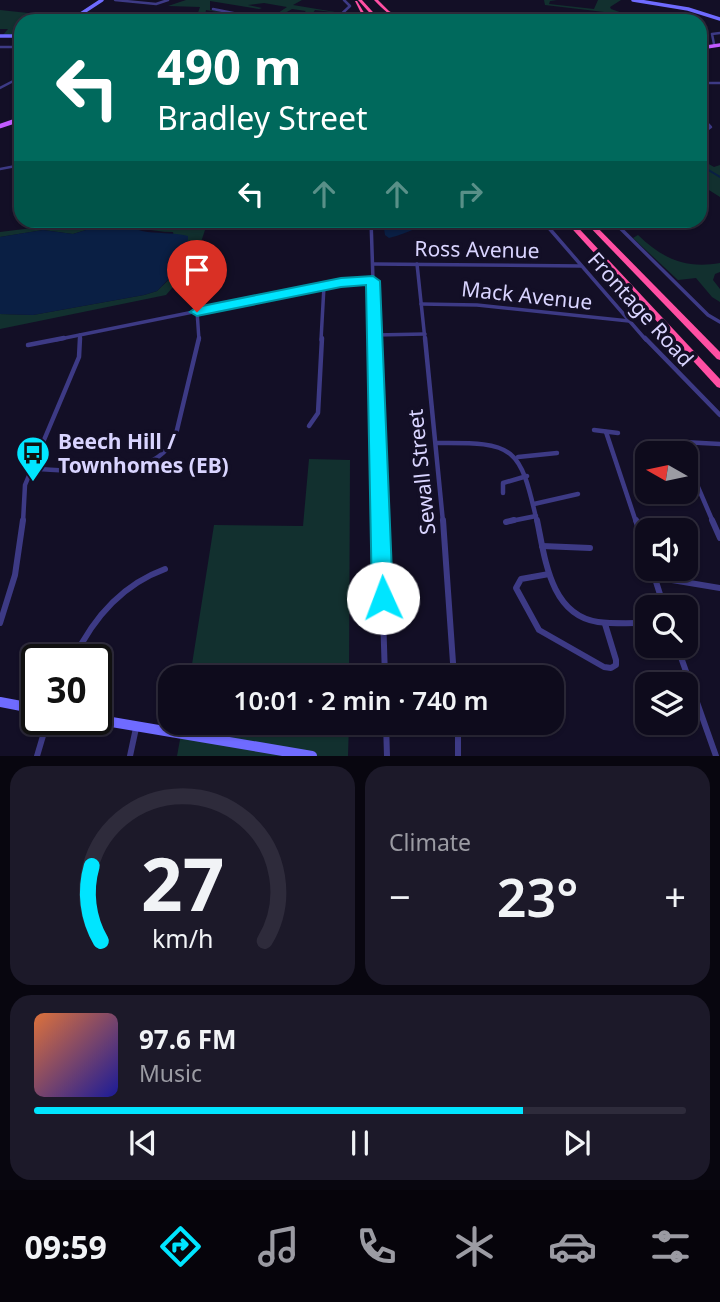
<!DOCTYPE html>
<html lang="en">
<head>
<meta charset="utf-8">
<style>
  :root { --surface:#0e0b1c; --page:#1c1929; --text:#f1f3f6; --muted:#9b9ba3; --line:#2e2b3b; --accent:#00e5ff }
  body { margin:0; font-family:"Noto Sans",sans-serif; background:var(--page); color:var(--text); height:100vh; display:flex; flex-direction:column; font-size:26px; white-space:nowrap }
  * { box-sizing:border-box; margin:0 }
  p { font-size:23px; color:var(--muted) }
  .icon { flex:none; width:38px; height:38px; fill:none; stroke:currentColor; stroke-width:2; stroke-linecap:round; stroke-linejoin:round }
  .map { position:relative; height:756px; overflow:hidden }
  .panel { display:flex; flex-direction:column; gap:10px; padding:10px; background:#08060f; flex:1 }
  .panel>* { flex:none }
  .hud { position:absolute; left:14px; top:14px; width:693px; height:214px; border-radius:21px; box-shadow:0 2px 5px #0004,0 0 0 2px var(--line); background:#00695c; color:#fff; overflow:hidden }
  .needle { width:46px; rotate:279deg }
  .fabs { position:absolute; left:635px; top:441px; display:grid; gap:14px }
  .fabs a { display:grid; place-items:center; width:63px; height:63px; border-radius:14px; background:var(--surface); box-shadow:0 2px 5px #0004,0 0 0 2px var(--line); font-size:35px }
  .speed { position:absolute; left:21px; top:644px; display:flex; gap:14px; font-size:35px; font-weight:700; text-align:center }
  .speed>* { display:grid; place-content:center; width:91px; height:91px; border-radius:50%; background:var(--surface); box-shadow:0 2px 5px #0004,0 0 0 2px var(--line); line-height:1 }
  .speed .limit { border:4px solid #111; border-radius:10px; background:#fff; color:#111 }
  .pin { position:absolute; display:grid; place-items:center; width:60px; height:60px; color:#fff; margin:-72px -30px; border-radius:50% 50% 50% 0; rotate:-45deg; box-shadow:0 0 7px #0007 }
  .pin .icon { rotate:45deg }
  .me { position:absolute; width:77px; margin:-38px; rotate:358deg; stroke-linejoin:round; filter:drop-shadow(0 0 5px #0008) }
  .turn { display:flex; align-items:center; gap:24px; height:147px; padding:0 28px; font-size:32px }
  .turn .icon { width:91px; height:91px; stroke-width:2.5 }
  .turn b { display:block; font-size:49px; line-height:60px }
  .lanes { display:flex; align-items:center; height:66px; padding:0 28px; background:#0003; justify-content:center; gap:35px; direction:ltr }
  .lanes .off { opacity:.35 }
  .big { font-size:52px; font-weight:600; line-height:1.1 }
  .panel .tile { flex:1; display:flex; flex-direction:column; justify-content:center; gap:10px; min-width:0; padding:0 24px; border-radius:21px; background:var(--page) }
  .panel .dial { align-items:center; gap:0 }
  .dial svg { height:182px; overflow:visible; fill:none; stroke:var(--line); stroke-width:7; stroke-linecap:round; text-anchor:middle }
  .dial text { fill:var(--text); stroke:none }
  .song { display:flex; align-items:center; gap:21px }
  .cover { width:84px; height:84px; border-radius:10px; background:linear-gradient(135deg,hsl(20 70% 55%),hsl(240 70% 35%)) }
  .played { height:7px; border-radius:4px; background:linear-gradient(90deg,var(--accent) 75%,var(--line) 75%) }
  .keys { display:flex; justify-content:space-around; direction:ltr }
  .heat { display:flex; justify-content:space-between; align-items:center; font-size:38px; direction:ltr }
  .panel .tiles { flex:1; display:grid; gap:10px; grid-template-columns:1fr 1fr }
  .tile:last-child { grid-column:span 2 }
  .trip { position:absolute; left:158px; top:665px; width:406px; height:70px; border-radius:21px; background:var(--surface); box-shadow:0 2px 5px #0004,0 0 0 2px var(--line); font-weight:600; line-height:70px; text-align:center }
  .tab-bar { display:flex; height:112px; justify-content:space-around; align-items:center; background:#06040b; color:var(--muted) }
  .tab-bar .icon { width:49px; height:49px }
  .tab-bar .selected { color:var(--accent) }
  .tab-bar b { font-size:32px; color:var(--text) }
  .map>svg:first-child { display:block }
  .green { fill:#12302f }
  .water { fill:#0a1f44 }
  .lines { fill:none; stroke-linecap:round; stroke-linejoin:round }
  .stream { stroke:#0a1f44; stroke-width:2 }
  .street-far3 { stroke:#3d3a85; stroke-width:2.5 }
  .street-far2 { stroke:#3d3a85; stroke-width:3.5 }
  .street-far1 { stroke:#3d3a85; stroke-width:4.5 }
  .street { stroke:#3d3a85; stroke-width:6 }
  .secondary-far1 { stroke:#6f6bff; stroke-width:3.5 }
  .secondary { stroke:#6f6bff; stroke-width:10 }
  .primary-far1 { stroke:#c25bff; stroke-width:3.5 }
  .primary { stroke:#c25bff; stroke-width:4.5 }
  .highway { fill:#ff4fa3; fill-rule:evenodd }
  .route { fill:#00e5ff; stroke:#0095a6; stroke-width:2 }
  .labels { text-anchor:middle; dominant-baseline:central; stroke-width:7; stroke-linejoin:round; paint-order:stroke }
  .street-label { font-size:21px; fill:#d9d4ff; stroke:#130f26 }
  .poi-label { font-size:21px; font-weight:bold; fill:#d9d4ff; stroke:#130f26; text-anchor:start }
</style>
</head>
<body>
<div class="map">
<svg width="720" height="756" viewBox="0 0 720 756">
  <rect width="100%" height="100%" fill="#130f26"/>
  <g class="green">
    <polygon points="186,0 302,0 293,5 341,13 315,10 313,13 319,14 316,17 326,19 312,17 315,14 307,13 293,21 306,11 292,9 273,20 269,19 287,7 264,3 248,5 262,8 259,9 210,1 210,10 268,21 206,10 204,21 195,21 200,7 168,6"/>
    <polygon points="544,0 557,0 550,1 549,4 594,9 598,0 621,0 610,7 611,9 645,21 618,21 604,12 545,5"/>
    <polygon points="0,10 28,13 74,14 67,21 21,21 21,34 3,35 8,29 0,29"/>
    <polygon points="700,159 714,167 720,165 720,197 701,185"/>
    <path d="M89,221H208L194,263L166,295L0,329V314L33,315L144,295L157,291L180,269L173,232C150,232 132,225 110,222L106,230H86L73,234L43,230L0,237V232Z"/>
    <path d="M638,235C663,259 686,269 720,263V272L715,274L713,280L720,289V302L712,297L696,278L678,280L633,238Z"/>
    <polygon points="309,459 350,460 349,677 190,677 214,525 303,526"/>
    <polygon points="183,723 349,723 348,756 177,756"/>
  </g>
  <g class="water">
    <path d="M416,220L445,221C426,222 409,233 389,238L385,235L383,222Z"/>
    <path d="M109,222C121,224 131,228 142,231C157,234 173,232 188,236V259L157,291L144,295L33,315L0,314V237L43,230L73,234L86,230H105Z"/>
  </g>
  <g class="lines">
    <polyline class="stream" points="700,165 720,177"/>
    <g class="street-far3">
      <polyline points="115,0 156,4 168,0"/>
      <polyline points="213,9 274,21"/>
      <polyline points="74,17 92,17 89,21"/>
      <polyline points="90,21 109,21"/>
      <polyline points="334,21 350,6 344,0"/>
      <polyline points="714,44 712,34 720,33"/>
      <polyline points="0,47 21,47"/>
      <polyline points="700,83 720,83"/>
      <polyline points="0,88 21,77"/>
      <polyline points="700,115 711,127 700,135"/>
      <polyline points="0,169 21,165"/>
    </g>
    <g class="street-far2">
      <polyline points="371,220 375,340"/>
      <polyline points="542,220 646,340"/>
      <polyline points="612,220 708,315 720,322"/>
      <polyline points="373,264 581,266"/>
      <polyline points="417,264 425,340"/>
      <polyline points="421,304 477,305 629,321"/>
      <polyline points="197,311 199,340"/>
      <polyline points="375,335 425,334"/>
      <polyline points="55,340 341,282 373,281"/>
      <polyline points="80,340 80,335"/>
      <polyline points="321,340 324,286"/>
    </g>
    <g class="street-far1">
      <polyline points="375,338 380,522"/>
      <polyline points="425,338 443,522"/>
      <polyline points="645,338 720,415"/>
      <polyline points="28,345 64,338"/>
      <polyline points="309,426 318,413 322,338"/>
      <polyline points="594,430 618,433"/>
      <polyline points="606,432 636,522"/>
      <path d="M437,443C516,442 520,447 537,522"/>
      <polyline points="684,453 683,442 720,444"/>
      <polyline points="518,457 557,453"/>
      <polyline points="686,459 713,522"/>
      <path d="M32,469C76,469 155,486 176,434L199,338"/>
      <polyline points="503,493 503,483 527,476"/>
      <polyline points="534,504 578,494"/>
      <polyline points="23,522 25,485 79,357 80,338"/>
      <polyline points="506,522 536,516"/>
    </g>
    <g class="street">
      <polyline points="380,520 385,677"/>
      <polyline points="443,520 454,677"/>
      <path d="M537,520C545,558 550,615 598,622C614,624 632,623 648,623"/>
      <polyline points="636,520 648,557"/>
      <polyline points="712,520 720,538"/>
      <polyline points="506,522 514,520"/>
      <polyline points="542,546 590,548"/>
      <polyline points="652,569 664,607"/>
      <polyline points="549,574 521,579 516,588 539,630 604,667 611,668 616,665 616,660 605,624"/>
      <polyline points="654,577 720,588"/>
      <polyline points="0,623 15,575 23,520"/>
      <polyline points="677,646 716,756"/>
      <path d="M73,660C93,618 121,585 165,569"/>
      <polyline points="386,723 387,756"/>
      <polyline points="458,723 458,756"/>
      <polyline points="37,756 48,719"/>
      <polyline points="130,756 136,728"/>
    </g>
    <g class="secondary-far1">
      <polyline points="633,0 688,9 720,19"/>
      <polyline points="70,21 102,0"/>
      <polyline points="0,36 21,36"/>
    </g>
    <g class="secondary">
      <polyline points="0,702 37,709"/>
      <polyline points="94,719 312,756"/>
    </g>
    <polyline class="primary-far1" points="700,48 720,45"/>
    <polyline class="primary" points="0,126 21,119"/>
    <g class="highway">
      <polygon points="358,0 362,0 381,21 377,21"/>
      <path d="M374,0H378L389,11L406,21C393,20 383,9 374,0Z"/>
      <polygon points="355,1 357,1 369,21 365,21"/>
      <polygon points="564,220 571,220 720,379 720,388 717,387"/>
      <polygon points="583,220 590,220 720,352 720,360 717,359"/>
    </g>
  </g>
  <polygon class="route" points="373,276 380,281 393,598 390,605 383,608 375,605 372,598 366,285 341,287 197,316 190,312 197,307 341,278"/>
  <defs>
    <g id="bus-pin" transform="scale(1.75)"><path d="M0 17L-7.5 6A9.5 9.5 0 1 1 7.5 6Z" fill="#00e5ff" stroke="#130f26"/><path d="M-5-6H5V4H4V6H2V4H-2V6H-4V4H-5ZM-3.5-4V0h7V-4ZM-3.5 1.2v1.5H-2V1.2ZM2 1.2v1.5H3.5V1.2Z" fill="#111"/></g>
  </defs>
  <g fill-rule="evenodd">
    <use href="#bus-pin" x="33" y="453"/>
  </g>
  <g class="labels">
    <g class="street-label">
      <text transform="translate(477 249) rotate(1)">Ross Avenue</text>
      <text transform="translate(527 295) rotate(6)">Mack Avenue</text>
      <text transform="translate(641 309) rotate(48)">Frontage Road</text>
      <text transform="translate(421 472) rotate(-96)">Sewall Street</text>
    </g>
    <g class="poi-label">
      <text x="58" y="441">Beech Hill /<tspan x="58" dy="24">Townhomes (EB)</tspan></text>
    </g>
  </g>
</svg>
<div class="fabs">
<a><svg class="needle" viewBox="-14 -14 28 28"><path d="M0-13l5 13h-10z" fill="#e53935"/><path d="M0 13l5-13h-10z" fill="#9b9ba3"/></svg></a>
<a><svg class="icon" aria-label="sound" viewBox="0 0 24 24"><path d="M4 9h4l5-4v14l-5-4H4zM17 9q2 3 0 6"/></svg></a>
<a><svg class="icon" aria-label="search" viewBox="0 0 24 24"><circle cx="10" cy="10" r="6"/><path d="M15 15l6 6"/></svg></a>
<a><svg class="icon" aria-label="layers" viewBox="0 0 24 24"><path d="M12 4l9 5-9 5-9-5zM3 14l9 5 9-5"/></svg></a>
</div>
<div class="speed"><div class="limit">30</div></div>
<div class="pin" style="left:197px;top:312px;background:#d93025"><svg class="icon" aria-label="arrive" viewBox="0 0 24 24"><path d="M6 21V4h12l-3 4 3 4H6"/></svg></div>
<svg class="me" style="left:383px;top:598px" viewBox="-20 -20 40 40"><circle r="19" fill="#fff"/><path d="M0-13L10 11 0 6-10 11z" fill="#00e5ff"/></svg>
<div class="trip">10:01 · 2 min · 740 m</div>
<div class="hud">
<div class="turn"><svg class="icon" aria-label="left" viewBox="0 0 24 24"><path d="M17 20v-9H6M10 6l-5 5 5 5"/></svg><div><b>490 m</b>Bradley Street</div></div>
<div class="lanes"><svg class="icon" aria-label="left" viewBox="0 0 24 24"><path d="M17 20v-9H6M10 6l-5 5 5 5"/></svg><svg class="icon off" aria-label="ahead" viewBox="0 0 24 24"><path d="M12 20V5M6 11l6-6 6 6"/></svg><svg class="icon off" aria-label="ahead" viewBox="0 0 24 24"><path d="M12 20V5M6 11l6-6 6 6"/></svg><svg class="icon off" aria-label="right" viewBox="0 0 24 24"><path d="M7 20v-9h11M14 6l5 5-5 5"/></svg></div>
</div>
</div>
<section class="panel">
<div class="tiles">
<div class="tile dial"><svg viewBox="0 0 100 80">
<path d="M14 69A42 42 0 1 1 86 69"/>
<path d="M14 69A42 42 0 0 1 10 36" stroke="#00e5ff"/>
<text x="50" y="56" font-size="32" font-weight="700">27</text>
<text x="50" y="72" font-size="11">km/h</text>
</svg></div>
<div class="tile"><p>Climate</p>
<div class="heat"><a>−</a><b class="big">23°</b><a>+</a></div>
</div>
<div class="tile">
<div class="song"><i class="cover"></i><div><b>97.6 FM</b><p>Music</p></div></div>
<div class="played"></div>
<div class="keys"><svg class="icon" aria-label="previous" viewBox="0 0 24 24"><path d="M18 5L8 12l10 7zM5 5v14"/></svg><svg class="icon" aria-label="pause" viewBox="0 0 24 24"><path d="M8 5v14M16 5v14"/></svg><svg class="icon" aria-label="next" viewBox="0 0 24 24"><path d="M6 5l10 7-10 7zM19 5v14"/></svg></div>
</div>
</div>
</section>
<nav class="tab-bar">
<b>09:59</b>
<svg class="icon selected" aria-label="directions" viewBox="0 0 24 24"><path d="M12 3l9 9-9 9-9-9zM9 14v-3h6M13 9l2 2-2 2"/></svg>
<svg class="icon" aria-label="music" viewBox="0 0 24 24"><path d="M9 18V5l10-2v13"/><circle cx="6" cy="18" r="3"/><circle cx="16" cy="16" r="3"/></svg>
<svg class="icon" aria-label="phone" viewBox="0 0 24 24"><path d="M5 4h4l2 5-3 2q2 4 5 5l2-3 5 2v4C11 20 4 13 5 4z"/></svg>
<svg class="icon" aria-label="climate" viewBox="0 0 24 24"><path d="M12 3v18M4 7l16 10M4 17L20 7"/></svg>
<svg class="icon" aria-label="car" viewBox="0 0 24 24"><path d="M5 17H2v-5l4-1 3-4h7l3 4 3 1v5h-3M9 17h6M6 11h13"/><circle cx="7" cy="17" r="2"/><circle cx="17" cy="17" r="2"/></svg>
<svg class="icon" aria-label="filters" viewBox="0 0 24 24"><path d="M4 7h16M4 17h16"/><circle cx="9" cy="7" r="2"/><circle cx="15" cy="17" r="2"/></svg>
</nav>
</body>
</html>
